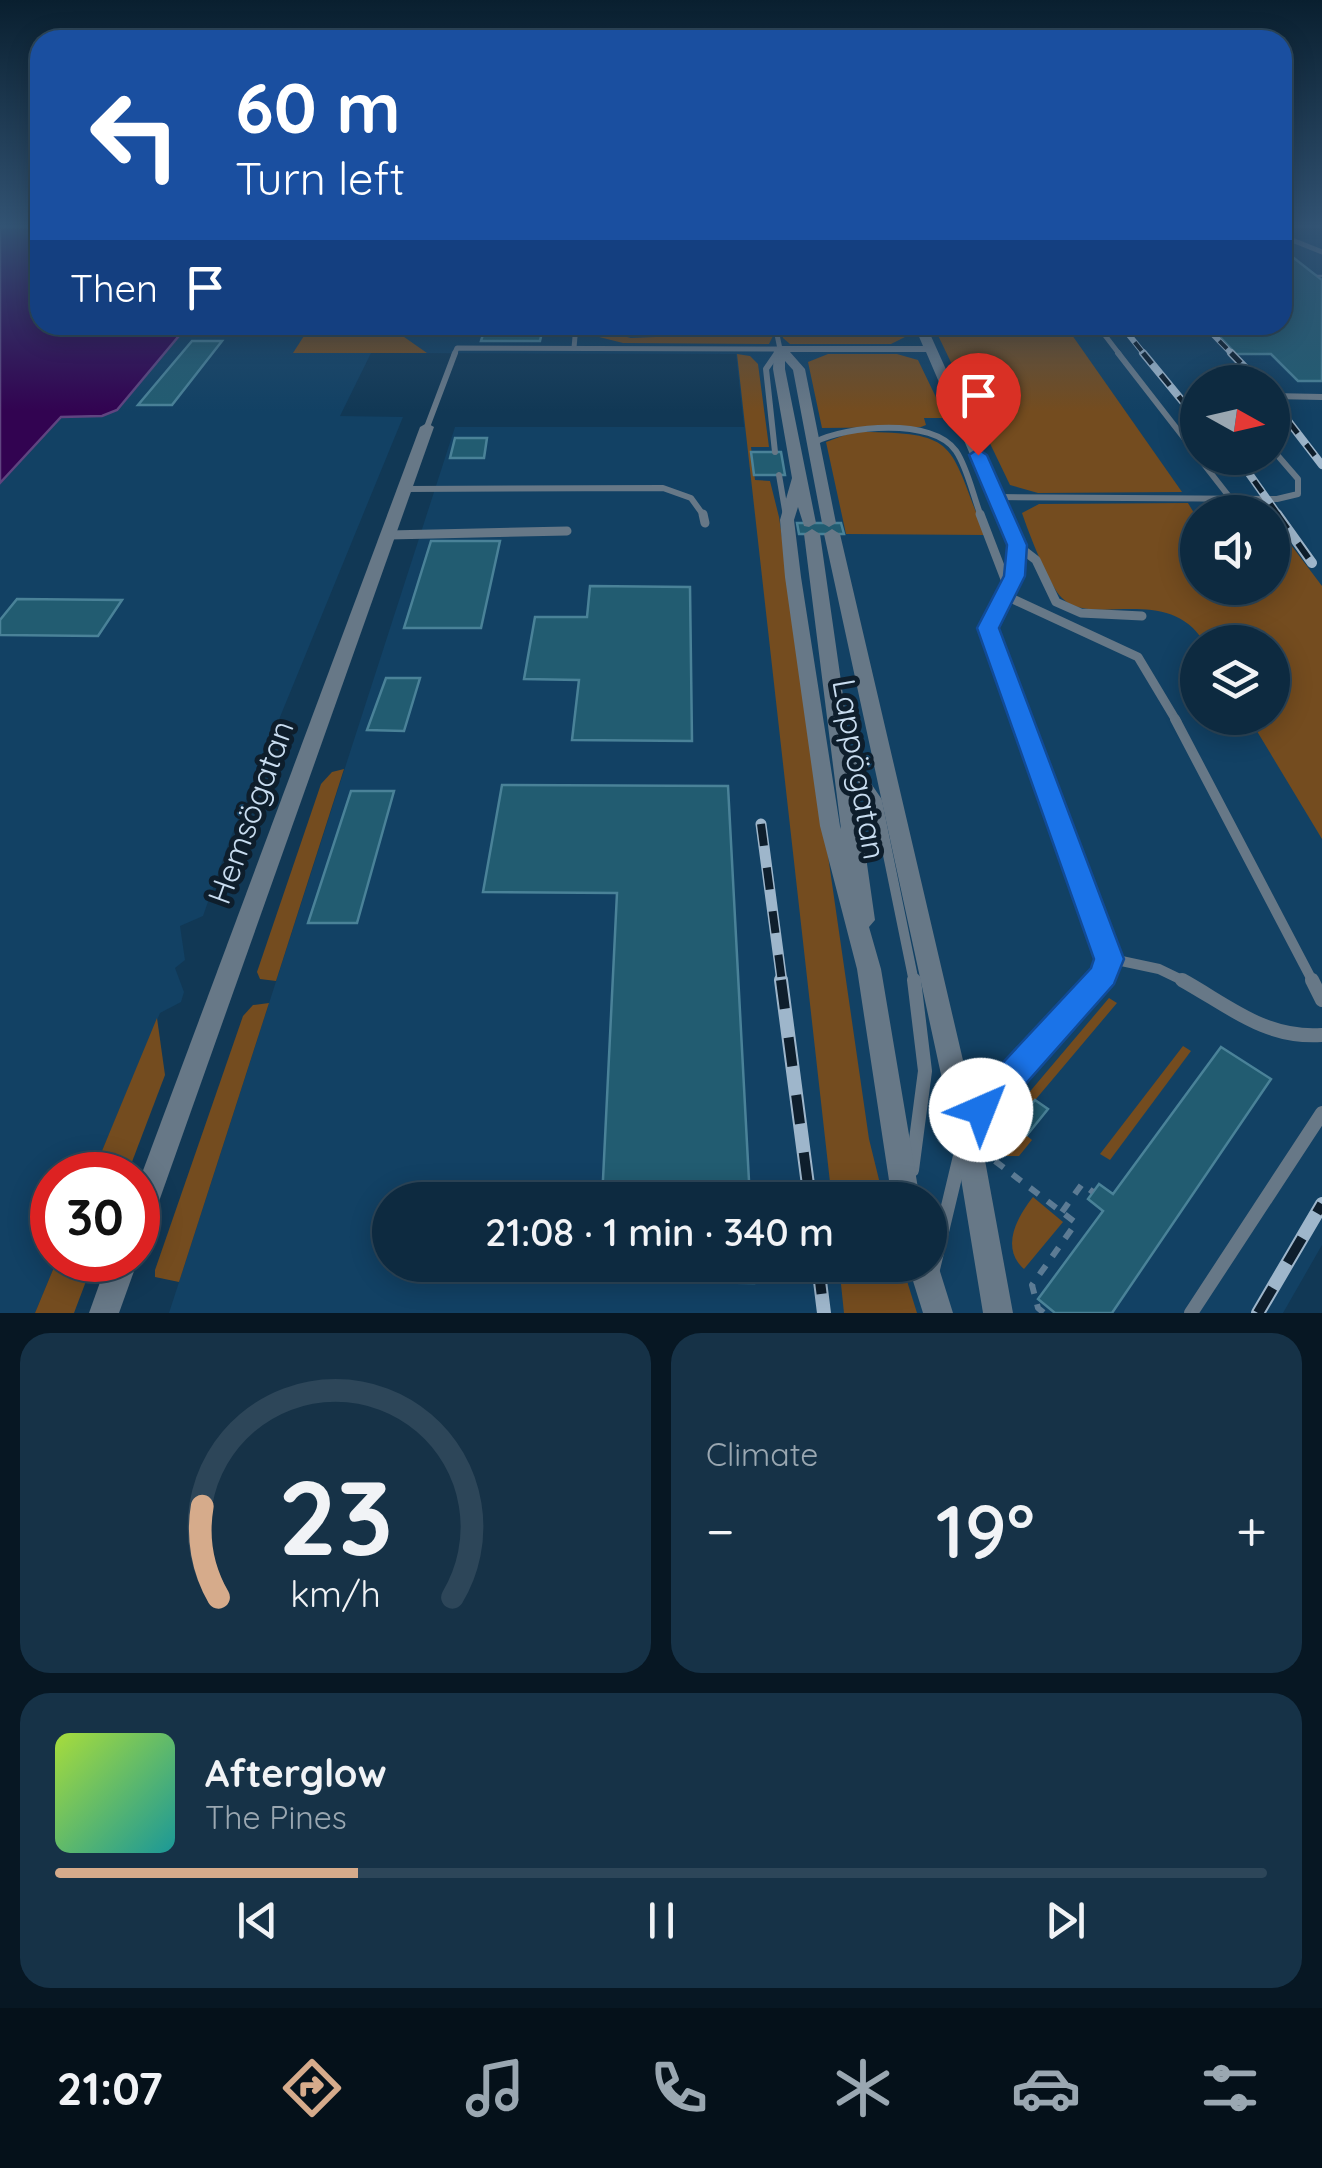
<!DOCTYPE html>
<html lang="en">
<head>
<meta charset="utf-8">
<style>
  :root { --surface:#0d2a40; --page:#163247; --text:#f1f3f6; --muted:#9aa7b1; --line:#2d4659; --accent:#d6ab8b }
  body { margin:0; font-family:Quicksand,sans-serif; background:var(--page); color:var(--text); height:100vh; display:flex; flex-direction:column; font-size:38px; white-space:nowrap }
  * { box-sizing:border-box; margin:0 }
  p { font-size:32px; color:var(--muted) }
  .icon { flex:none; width:55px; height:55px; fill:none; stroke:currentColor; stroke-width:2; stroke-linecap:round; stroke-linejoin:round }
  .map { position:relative; height:1313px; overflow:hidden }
  .panel { display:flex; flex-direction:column; gap:20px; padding:20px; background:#071723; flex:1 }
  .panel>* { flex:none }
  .guide { position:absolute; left:30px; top:30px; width:1262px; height:305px; border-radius:30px; box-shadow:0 5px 25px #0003,0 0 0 2px var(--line); background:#1a4fa0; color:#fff; overflow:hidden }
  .needle { width:65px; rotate:98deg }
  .buttons { position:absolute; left:1180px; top:365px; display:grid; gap:20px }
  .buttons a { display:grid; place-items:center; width:110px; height:110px; border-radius:50%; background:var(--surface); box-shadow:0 5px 25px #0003,0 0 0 2px var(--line); font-size:50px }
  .speed { position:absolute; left:30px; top:1152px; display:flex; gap:20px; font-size:50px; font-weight:700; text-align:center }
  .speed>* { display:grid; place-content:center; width:130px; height:130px; border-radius:50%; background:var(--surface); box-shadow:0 5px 25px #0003,0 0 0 2px var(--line); line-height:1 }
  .speed .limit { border:15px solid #d22; background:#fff; color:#111 }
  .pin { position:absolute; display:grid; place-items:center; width:85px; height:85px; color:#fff; margin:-102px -42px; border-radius:50% 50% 50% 0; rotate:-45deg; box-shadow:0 0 10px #0007 }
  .pin .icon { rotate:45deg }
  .me { position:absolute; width:110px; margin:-55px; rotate:44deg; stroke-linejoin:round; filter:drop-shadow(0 0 8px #0008) }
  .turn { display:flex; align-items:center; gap:35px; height:210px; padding:0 40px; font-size:45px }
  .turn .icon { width:130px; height:130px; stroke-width:2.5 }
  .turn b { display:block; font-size:70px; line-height:85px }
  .then { display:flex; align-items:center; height:95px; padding:0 40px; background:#0003; gap:20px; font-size:38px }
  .big { font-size:75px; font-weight:600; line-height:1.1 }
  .panel .tile { flex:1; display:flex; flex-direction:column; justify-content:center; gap:15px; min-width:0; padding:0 35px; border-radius:30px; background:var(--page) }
  .panel .dial { align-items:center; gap:0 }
  .dial svg { height:260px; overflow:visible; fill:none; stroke:var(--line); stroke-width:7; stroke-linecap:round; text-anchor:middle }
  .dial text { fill:var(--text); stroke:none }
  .song { display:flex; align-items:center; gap:30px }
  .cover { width:120px; height:120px; border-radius:15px; background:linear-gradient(135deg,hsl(80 70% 55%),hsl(180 70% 35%)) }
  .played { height:10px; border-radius:5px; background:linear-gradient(90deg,var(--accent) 25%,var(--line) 25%) }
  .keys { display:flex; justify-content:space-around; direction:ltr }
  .heat { display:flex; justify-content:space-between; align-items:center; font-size:55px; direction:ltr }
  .panel .tiles { flex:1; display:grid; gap:20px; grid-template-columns:1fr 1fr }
  .tile:last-child { grid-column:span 2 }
  .trip { position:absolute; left:372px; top:1182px; width:575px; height:100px; border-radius:50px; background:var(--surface); box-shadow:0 5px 25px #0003,0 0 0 2px var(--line); font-weight:600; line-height:100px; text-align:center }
  .tab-bar { display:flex; height:160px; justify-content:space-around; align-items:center; background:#05111a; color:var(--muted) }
  .tab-bar .icon { width:70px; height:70px }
  .tab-bar .active { color:var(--accent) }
  .tab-bar b { font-size:45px; color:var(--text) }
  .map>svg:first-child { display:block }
  .built { fill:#124164; fill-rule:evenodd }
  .green { fill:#744c1f }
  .water { fill:#320351; stroke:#5f4480; stroke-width:2.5 }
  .building { fill:#225c71; stroke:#4a8298; stroke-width:2.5 }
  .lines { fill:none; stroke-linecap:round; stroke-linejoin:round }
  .path-far1 { stroke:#5c7b94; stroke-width:2.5; stroke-dasharray:5 5; stroke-linecap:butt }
  .path { stroke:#5c7b94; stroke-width:6; stroke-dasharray:11 11; stroke-linecap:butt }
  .service-far4 { stroke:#677887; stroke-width:5 }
  .service-far3 { stroke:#677887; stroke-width:6 }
  .service-far2 { stroke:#677887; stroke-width:9 }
  .service-far1 { stroke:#677887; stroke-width:10 }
  .service { stroke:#677887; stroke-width:14 }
  .minor { fill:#677887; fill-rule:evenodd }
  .rail-far4-casing { stroke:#9eb6cb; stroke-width:6 }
  .rail-far3-casing { stroke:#9eb6cb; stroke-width:8 }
  .rail-far2-casing { stroke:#9eb6cb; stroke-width:10 }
  .rail-far1-casing { stroke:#9eb6cb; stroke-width:11 }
  .rail-casing { stroke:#9eb6cb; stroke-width:14 }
  .rail-far4 { stroke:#0e1e2c; stroke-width:4; stroke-dasharray:11; stroke-linecap:butt }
  .rail-far3 { stroke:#0e1e2c; stroke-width:5; stroke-dasharray:14; stroke-linecap:butt }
  .rail-far2 { stroke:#0e1e2c; stroke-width:6; stroke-dasharray:18; stroke-linecap:butt }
  .rail-far1 { stroke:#0e1e2c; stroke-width:8; stroke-dasharray:22; stroke-linecap:butt }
  .rail { stroke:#0e1e2c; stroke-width:10; stroke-dasharray:29; stroke-linecap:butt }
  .route { fill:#1a73e8; stroke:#114b97; stroke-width:2.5 }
  .labels { text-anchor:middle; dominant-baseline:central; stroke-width:10; stroke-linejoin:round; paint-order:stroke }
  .street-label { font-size:32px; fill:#c8dcef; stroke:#0e1e2c }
</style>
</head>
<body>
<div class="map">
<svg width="1322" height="1313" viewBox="0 0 1322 1313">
  <rect width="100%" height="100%" fill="#113855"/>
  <path class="built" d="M1283,230L1322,231V1245L1283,1313H169L455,427H744L736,354L371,353L340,416L403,417L230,839L203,916L180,926L185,960L175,968L184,992L181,1002L160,1013L92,1175H52V1260H57L35,1313H0V483L61,417L102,416L117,410L188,325H1282ZM1198,382H1272V458H1198ZM1198,512H1272V588H1198ZM1198,642H1272V718H1198ZM390,1200H930V1265H390Z"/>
  <g class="green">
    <polygon points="311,325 387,325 427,353 293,353"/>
    <polygon points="598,325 622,325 623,336 631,338 773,332 773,336 769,344 623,343 599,337"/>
    <polygon points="782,325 907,325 911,334 891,344 790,344 783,338"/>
    <polygon points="933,325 1065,325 1182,492 1038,493 1010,485"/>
    <polygon points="737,354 750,356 758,364 769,447 751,447 755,480 770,481 779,517 869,1139 884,1200 832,1200"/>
    <polygon points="828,354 897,354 918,360 946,418 924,418 926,425 921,427 822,428 808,362"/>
    <path d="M853,432C961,432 947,441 985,535L846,534L826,442Z"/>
    <path d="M1188,503L1197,518L1198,588H1272L1273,533H1282L1322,586V839L1249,718H1272V642H1204C1168,583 1090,628 1062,598C1049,586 1028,531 1022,513L1039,504Z"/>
    <polygon points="344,769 276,981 260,979 257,972 321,784 332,772"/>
    <polygon points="1109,998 1117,1003 1014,1125 1032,1140 1019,1156 1005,1156 995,1140 1000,1127"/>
    <polygon points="269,1003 179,1282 155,1277 155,1270 243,1016 253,1005"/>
    <polygon points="157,1018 165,1075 127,1175 92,1175"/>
    <polygon points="1183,1046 1191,1051 1110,1160 1100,1154"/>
    <path d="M1033,1197L1063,1222L1024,1269C1000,1248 1017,1217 1033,1197Z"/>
    <polygon points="57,1260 94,1260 74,1313 35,1313"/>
    <polygon points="839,1265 902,1265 917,1313 844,1313"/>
  </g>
  <polygon class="water" points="0,227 40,227 40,325 188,325 117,410 102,416 61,417 0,483"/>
  <g class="building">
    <polygon points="1282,255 1290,255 1322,280 1322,381 1298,381 1271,354 1236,354 1209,325 1282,325"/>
    <polygon points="485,328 543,328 540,341 481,341"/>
    <polygon points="192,341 222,341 172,405 138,405"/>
    <polygon points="455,438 487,438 484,458 450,458"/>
    <polygon points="751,452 781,452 785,475 754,475"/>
    <polygon points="797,523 841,523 844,534 799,534"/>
    <polygon points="431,541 500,541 481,628 404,628"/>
    <polygon points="590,586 690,587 692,741 572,740 579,680 524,679 535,617 587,617"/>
    <polygon points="17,599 122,600 98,636 0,635 0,620"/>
    <polygon points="386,678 420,678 404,731 367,730"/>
    <polygon points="502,785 728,786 750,1200 602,1200 617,893 483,892"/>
    <polygon points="351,791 394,791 357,923 308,923"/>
    <polygon points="1221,1047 1271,1079 1112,1313 1055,1313 1038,1299 1103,1211 1088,1199 1099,1184 1113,1194"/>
    <polygon points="1035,1100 1048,1109 1027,1135 1014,1125"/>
    <polygon points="599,1265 753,1265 754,1283 598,1281"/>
  </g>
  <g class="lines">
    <polyline class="path-far1" points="1317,276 1322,276"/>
    <g class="path">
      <polyline points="995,1161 1076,1223 1032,1285 1038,1308 1044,1313"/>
      <polyline points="1062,1212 1082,1184 1093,1192"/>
    </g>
    <g class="service-far4">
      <polyline points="1282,236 1322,252"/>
      <polyline points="775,325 780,349 776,355"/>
      <polyline points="1097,325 1120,355"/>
      <polyline points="574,348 576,325"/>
      <polyline points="454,355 457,348 780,349"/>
    </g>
    <g class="service-far3">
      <polyline points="1118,353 1198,456"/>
      <polyline points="1272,396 1322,397"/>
      <polyline points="427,427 455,353"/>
      <path d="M815,442C846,426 933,417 956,451C968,469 973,496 981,516"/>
      <polyline points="775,452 766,369 777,353"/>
      <polyline points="1199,458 1231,499"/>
      <polyline points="779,475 786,516"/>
      <polyline points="405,489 663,488 691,498 704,516"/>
      <polyline points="997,497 1277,499 1298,494 1298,479 1272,449"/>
    </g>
    <g class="service-far2">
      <polyline points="703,514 705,523"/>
      <polyline points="980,514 1008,587"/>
      <polyline points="389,535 567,531"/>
      <polyline points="1018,546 1036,560 1056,602 1081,613 1142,616"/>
      <polyline points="1004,595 1138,657 1177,722"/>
    </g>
    <g class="service-far1">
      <polyline points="1175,719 1313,982"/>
      <polyline points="846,756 877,801 914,982"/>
      <polyline points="1112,959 1159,969 1186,982"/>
    </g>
    <g class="service">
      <path d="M1182,980C1229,1006 1265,1039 1322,1035"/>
      <polyline points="1312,980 1322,1000"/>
      <polyline points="912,1170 925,1071 914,980"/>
      <polyline points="933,1269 961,1152"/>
      <polyline points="1191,1313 1322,1113"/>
    </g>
    <g class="minor">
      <polygon points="914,325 926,325 1025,545 1022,576 996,627 1121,959 1112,982 980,1133 1013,1313 983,1313 953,1130 824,534 832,529 840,534 973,1103 1094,970 1097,959 980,627 1006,576 1009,545 926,352 790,352 805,369 836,523 829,527 822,523 793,370 785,361 785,369 816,523 809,527 804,526 798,507 794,520 801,577 840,826 841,829 804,534 812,529 820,534 875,920 869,927 881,969 920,1200 892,1200 857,969 820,826 785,577 780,520 792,478 773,369 774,349 780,346 923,346"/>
      <polygon points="427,423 434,427 152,1221 148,1231 138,1235 138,1184 420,427"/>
      <polygon points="930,1253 938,1265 953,1313 923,1313 908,1265 930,1265"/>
      <polygon points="108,1260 138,1260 119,1313 89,1313"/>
    </g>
    <g class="rail-far4-casing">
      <g id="rail-far4">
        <polyline points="1121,325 1145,355"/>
        <polyline points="1204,325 1233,355"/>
      </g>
    </g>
    <g class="rail-far3-casing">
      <g id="rail-far3">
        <polyline points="1143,353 1198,420"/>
        <polyline points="1231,353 1259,382"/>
        <polyline points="1272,400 1322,465"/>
        <polyline points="1238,458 1279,516"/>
      </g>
    </g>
    <g class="rail-far2-casing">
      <polyline id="rail-far2" points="1277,514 1312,563"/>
    </g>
    <g class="rail-far1-casing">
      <polyline id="rail-far1" points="761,824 782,982"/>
    </g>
    <g class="rail-casing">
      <g id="rail">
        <polyline points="781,980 810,1200"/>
        <polyline points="818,1265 824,1313"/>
        <polyline points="1258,1313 1322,1204"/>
      </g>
    </g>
    <use href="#rail-far4" class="rail-far4"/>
    <use href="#rail-far3" class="rail-far3"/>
    <use href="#rail-far2" class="rail-far2"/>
    <use href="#rail-far1" class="rail-far1"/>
    <use href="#rail" class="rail"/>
  </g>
  <linearGradient id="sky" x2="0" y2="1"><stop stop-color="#091f2f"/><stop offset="0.55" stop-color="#325373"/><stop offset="1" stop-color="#325373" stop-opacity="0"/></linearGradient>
  <rect width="1322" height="411" fill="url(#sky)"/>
  <polygon class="route" points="978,449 987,455 1027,545 1025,576 999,628 1124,959 1114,984 993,1121 981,1126 969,1121 964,1110 969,1099 1091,968 1094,959 977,628 1004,576 1007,545 969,455"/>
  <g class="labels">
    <g class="street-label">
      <text transform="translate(860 769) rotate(80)">Lappögatan</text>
      <text transform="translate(250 812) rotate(-70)">Hemsögatan</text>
    </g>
  </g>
</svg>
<div class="buttons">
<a><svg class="needle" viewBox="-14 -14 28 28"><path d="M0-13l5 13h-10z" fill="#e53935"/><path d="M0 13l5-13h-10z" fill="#9aa7b1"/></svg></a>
<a><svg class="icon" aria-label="sound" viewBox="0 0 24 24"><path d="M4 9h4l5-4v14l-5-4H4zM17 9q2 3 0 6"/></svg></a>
<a><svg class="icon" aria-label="layers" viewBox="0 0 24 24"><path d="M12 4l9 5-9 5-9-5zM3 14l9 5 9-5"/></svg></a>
</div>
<div class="speed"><div class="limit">30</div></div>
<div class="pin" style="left:978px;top:455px;background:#d93025"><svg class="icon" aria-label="arrive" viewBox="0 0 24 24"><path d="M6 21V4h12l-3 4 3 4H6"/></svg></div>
<svg class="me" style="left:981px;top:1110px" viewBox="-20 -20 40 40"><circle r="19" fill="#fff"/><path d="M0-13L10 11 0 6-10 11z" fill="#1a73e8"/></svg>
<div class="trip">21:08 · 1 min · 340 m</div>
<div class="guide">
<div class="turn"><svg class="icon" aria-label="left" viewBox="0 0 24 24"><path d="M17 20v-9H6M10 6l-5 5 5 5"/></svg><div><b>60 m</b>Turn left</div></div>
<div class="then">Then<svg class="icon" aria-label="arrive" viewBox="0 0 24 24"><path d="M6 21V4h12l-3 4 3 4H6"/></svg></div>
</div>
</div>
<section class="panel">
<div class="tiles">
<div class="tile dial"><svg viewBox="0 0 100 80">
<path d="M14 69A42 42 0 1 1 86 69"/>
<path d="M14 69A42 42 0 0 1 9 41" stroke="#d6ab8b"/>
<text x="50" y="56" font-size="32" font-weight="700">23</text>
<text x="50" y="72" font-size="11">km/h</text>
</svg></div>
<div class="tile"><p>Climate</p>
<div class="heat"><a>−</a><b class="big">19°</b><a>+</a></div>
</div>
<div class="tile">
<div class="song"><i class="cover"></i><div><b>Afterglow</b><p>The Pines</p></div></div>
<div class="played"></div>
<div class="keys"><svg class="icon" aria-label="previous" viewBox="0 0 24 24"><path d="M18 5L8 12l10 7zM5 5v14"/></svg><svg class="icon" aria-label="pause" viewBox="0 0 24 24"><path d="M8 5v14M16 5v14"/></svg><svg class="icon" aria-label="next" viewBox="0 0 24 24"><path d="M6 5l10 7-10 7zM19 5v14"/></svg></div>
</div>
</div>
</section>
<nav class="tab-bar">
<b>21:07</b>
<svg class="icon active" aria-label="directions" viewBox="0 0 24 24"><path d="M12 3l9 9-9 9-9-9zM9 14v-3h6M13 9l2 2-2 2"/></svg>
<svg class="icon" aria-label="music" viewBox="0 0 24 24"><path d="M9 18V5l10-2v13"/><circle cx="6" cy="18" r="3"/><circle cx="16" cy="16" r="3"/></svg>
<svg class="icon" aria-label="phone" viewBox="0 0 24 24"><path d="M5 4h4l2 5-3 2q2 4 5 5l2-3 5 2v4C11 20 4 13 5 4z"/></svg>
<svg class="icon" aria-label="climate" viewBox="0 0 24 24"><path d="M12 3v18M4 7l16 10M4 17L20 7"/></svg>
<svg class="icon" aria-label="car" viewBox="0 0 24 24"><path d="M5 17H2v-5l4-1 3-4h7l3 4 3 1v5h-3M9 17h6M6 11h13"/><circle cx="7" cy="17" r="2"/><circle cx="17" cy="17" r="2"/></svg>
<svg class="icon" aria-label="filters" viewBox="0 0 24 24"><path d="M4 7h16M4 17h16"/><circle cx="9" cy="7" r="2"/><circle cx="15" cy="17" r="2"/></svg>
</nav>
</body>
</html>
